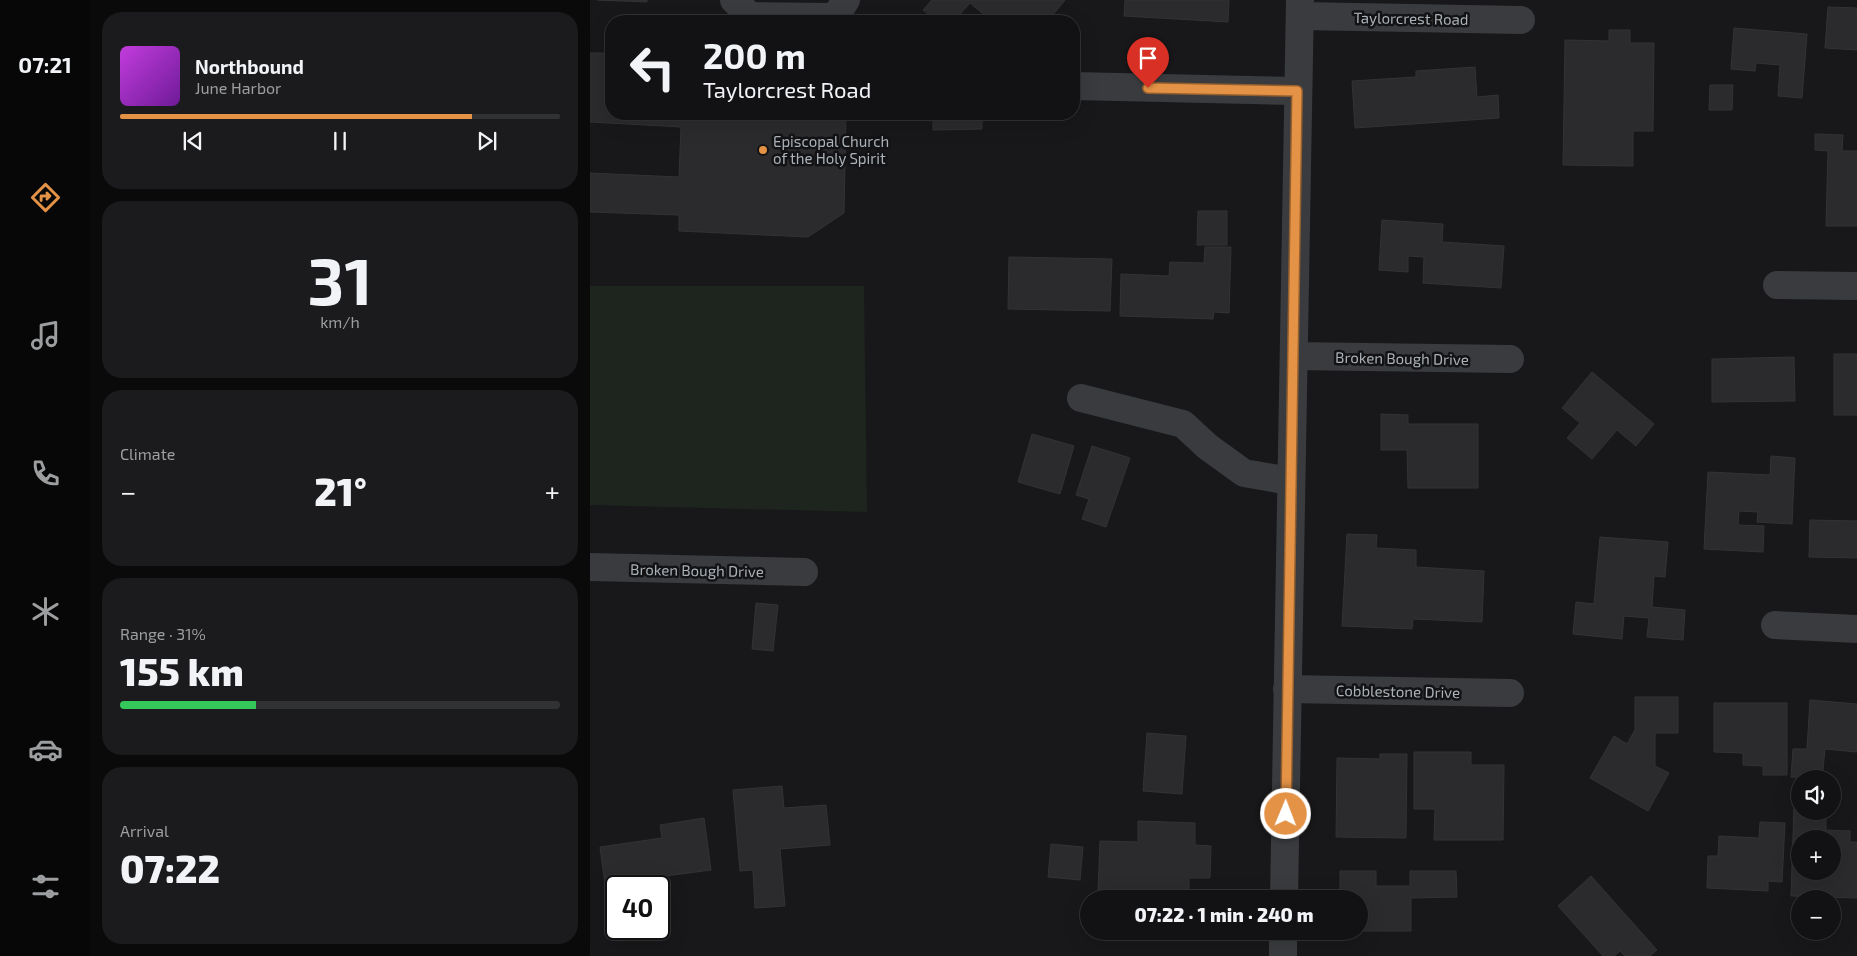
<!DOCTYPE html>
<html lang="en">
<head>
<meta charset="utf-8">
<style>
  :root { --surface:#121214; --page:#1b1b1d; --text:#f1f3f6; --muted:#9c9ea0; --line:#313234; --accent:#e39246 }
  body { margin:0; font-family:"Exo 2",sans-serif; background:var(--page); color:var(--text); height:100vh; display:flex; flex-direction:column; font-size:19px; white-space:nowrap }
  * { box-sizing:border-box; margin:0 }
  p { font-size:16px; color:var(--muted) }
  .icon { flex:none; width:28px; height:28px; fill:none; stroke:currentColor; stroke-width:2; stroke-linecap:round; stroke-linejoin:round }
  .map { position:relative; flex:1; overflow:hidden }
  .drawer { display:flex; flex-direction:column; gap:12px; padding:12px; background:#0a0a0b; width:500px }
  .drawer>* { flex:none }
  .banner { position:absolute; left:15px; top:15px; width:475px; height:105px; border-radius:20px; box-shadow:0 5px 20px #0002,0 0 0 1px var(--line); background:#121214; color:var(--text); overflow:hidden }
  .buttons { position:absolute; left:1201px; top:770px; display:grid; gap:10px }
  .buttons a { display:grid; place-items:center; width:50px; height:50px; border-radius:50%; background:var(--surface); box-shadow:0 5px 20px #0002,0 0 0 1px var(--line); font-size:25px }
  .speed { position:absolute; left:15px; top:875px; display:flex; gap:10px; font-size:25px; font-weight:700; text-align:center }
  .speed>* { display:grid; place-content:center; width:65px; height:65px; border-radius:50%; background:var(--surface); box-shadow:0 5px 20px #0002,0 0 0 1px var(--line); line-height:1 }
  .speed .limit { border:2px solid #111; border-radius:8px; background:#fff; color:#111 }
  .pin { position:absolute; display:grid; place-items:center; width:42px; height:42px; color:#fff; margin:-51px -21px; border-radius:50% 50% 50% 0; rotate:-45deg; box-shadow:0 0 5px #0007 }
  .pin .icon { rotate:45deg }
  .me { position:absolute; width:55px; margin:-28px; rotate:1deg; stroke-linejoin:round; filter:drop-shadow(0 0 4px #0008) }
  .turn { display:flex; align-items:center; gap:18px; height:105px; padding:0 15px; font-size:22px }
  .turn .icon { width:65px; height:65px; stroke-width:2.5 }
  .turn b { display:block; font-size:35px; line-height:42px }
  .big { font-size:38px; font-weight:800; line-height:1.1 }
  .drawer .tile { flex:1; display:flex; flex-direction:column; justify-content:center; gap:8px; min-width:0; padding:0 18px; border-radius:20px; background:var(--page) }
  .drawer .dial { align-items:center; gap:0 }
  .dial b { font-size:65px; line-height:1 }
  .song { display:flex; align-items:center; gap:15px }
  .cover { width:60px; height:60px; border-radius:8px; background:linear-gradient(135deg,hsl(290 70% 55%),hsl(280 70% 35%)) }
  .played { height:5px; border-radius:2px; background:linear-gradient(90deg,var(--accent) 80%,var(--line) 80%) }
  .keys { display:flex; justify-content:space-around; direction:ltr }
  .heat { display:flex; justify-content:space-between; align-items:center; font-size:28px; direction:ltr }
  .charge { height:8px; border-radius:4px; background:linear-gradient(90deg,#34c759 31%,var(--line) 0) }
  .trip { position:absolute; left:490px; top:890px; width:288px; height:50px; border-radius:25px; background:var(--surface); box-shadow:0 5px 20px #0002,0 0 0 1px var(--line); font-weight:800; line-height:50px; text-align:center }
  main { display:flex; flex:1; min-height:0 }
  .menu { display:flex; flex-direction:column; width:90px; justify-content:space-around; align-items:center; background:#070708; color:var(--muted) }
  .menu .icon { width:35px; height:35px }
  .menu .selected { color:var(--accent) }
  .menu b { font-size:22px; color:var(--text) }
  .map>svg:first-child { display:block }
  .green { fill:#1e241e }
  .building { fill:#2b2b2d; stroke:#323335; fill-rule:evenodd }
  .lines { fill:none; stroke-linecap:round; stroke-linejoin:round }
  .minor { stroke:#393b3e; stroke-width:28 }
  .route-casing { stroke:#945f2e; stroke-width:12 }
  .route { stroke:#e39246; stroke-width:9 }
  .poi-dot { fill:#e39246; stroke:#131315; stroke-width:2 }
  .labels { text-anchor:middle; dominant-baseline:central; stroke-width:5; stroke-linejoin:round; paint-order:stroke }
  .street-label { font-size:15px; fill:#abb2b8; stroke:#131315 }
  .poi-label { font-size:15px; fill:#abb2b8; stroke:#131315; text-anchor:start }
</style>
</head>
<body>
<main>
<nav class="menu">
<b>07:21</b>
<svg class="icon selected" aria-label="directions" viewBox="0 0 24 24"><path d="M12 3l9 9-9 9-9-9zM9 14v-3h6M13 9l2 2-2 2"/></svg>
<svg class="icon" aria-label="music" viewBox="0 0 24 24"><path d="M9 18V5l10-2v13"/><circle cx="6" cy="18" r="3"/><circle cx="16" cy="16" r="3"/></svg>
<svg class="icon" aria-label="phone" viewBox="0 0 24 24"><path d="M5 4h4l2 5-3 2q2 4 5 5l2-3 5 2v4C11 20 4 13 5 4z"/></svg>
<svg class="icon" aria-label="climate" viewBox="0 0 24 24"><path d="M12 3v18M4 7l16 10M4 17L20 7"/></svg>
<svg class="icon" aria-label="car" viewBox="0 0 24 24"><path d="M5 17H2v-5l4-1 3-4h7l3 4 3 1v5h-3M9 17h6M6 11h13"/><circle cx="7" cy="17" r="2"/><circle cx="17" cy="17" r="2"/></svg>
<svg class="icon" aria-label="filters" viewBox="0 0 24 24"><path d="M4 7h16M4 17h16"/><circle cx="9" cy="7" r="2"/><circle cx="15" cy="17" r="2"/></svg>
</nav>
<section class="drawer">
<div class="tile">
<div class="song"><i class="cover"></i><div><b>Northbound</b><p>June Harbor</p></div></div>
<div class="played"></div>
<div class="keys"><svg class="icon" aria-label="previous" viewBox="0 0 24 24"><path d="M18 5L8 12l10 7zM5 5v14"/></svg><svg class="icon" aria-label="pause" viewBox="0 0 24 24"><path d="M8 5v14M16 5v14"/></svg><svg class="icon" aria-label="next" viewBox="0 0 24 24"><path d="M6 5l10 7-10 7zM19 5v14"/></svg></div>
</div>
<div class="tile dial"><b>31</b><p>km/h</p></div>
<div class="tile"><p>Climate</p>
<div class="heat"><a>−</a><b class="big">21°</b><a>+</a></div>
</div>
<div class="tile"><p>Range · 31%</p><b class="big">155 km</b><div class="charge"></div></div>
<div class="tile"><p>Arrival</p><b class="big">07:22</b></div>
</section>
<div class="map">
<svg width="1267" height="956" viewBox="0 0 1267 956">
  <rect width="100%" height="100%" fill="#18181a"/>
  <polygon class="green" points="0,286 274,286 277,512 0,505"/>
  <g class="building">
    <polygon points="7,0 57,0 57,2"/>
    <polygon points="342,0 475,0 458,21 402,21 380,3 364,21 347,21 333,10"/>
    <polygon points="535,0 639,0 638,22 534,16"/>
    <polygon points="1238,7 1267,8 1267,50 1235,48"/>
    <polygon points="1144,28 1217,34 1212,98 1188,96 1190,65 1166,63 1165,71 1141,69"/>
    <polygon points="1019,30 1040,30 1040,43 1064,43 1063,131 1043,131 1043,166 973,165 975,40 1019,41"/>
    <polygon points="0,53 21,53 21,114 256,114 254,213 218,237 89,231 89,215 0,212 0,173 89,177 91,127 0,122"/>
    <polygon points="885,67 887,97 908,95 909,118 765,128 762,81 826,77 826,71"/>
    <polygon points="1120,85 1143,85 1142,110 1119,110"/>
    <polygon points="343,114 392,114 392,129 343,130"/>
    <polygon points="1225,134 1253,135 1252,151 1267,151 1267,226 1236,226 1238,151 1225,150"/>
    <polygon points="608,211 637,211 637,245 607,245"/>
    <polygon points="792,220 853,224 852,242 914,246 911,288 833,283 834,257 818,256 818,272 789,270"/>
    <polygon points="615,247 641,247 639,313 624,312 623,319 530,316 531,274 579,276 580,262 614,263"/>
    <polygon points="419,257 522,259 520,311 418,309"/>
    <rect x="1244" y="354" width="23" height="61"/>
    <polygon points="1204,357 1205,401 1122,402 1122,359"/>
    <polygon points="1002,372 1064,424 1046,446 1027,430 1002,459 977,438 990,423 972,408"/>
    <polygon points="791,414 818,415 818,424 888,424 888,488 818,488 817,450 791,450"/>
    <polygon points="442,434 484,446 470,494 428,482"/>
    <polygon points="502,446 540,458 516,527 492,519 499,499 486,495"/>
    <polygon points="1181,456 1205,458 1202,524 1167,522 1168,512 1149,511 1148,525 1174,526 1173,552 1114,549 1118,472 1180,475"/>
    <polygon points="1220,520 1267,521 1267,558 1219,557"/>
    <polygon points="757,534 787,535 786,548 826,550 826,567 894,571 892,622 823,619 822,629 752,626"/>
    <polygon points="1010,537 1078,542 1075,577 1064,576 1062,607 1095,610 1093,640 1057,637 1059,618 1034,616 1032,639 983,634 986,602 1004,604"/>
    <polygon points="166,603 188,605 183,651 162,649"/>
    <polygon points="1045,697 1088,697 1088,733 1065,733 1065,766 1079,773 1058,811 1000,778 1024,736 1037,744 1045,730"/>
    <polygon points="1220,700 1267,704 1267,752 1235,749 1232,779 1201,777 1203,749 1217,749"/>
    <polygon points="1124,703 1197,703 1197,775 1173,775 1173,766 1153,765 1153,753 1124,752"/>
    <polygon points="557,733 596,736 592,794 553,791"/>
    <polygon points="824,752 881,752 881,765 914,765 913,840 844,840 845,809 824,809"/>
    <polygon points="790,754 817,754 816,838 746,837 747,758 790,759"/>
    <polygon points="192,786 194,808 236,805 240,845 190,849 195,906 165,908 163,870 150,871 143,790"/>
    <path d="M1204,805H1210V811H1236V830L1260,831V842H1267V898L1201,896ZM1210,839H1242V871H1210Z"/>
    <polygon points="114,818 121,870 15,884 10,847 72,838 70,825"/>
    <polygon points="548,821 605,823 605,845 621,846 620,878 599,878 599,895 508,891 510,841 548,842"/>
    <polygon points="1170,822 1195,823 1192,882 1178,881 1178,891 1117,888 1118,856 1128,856 1129,836 1169,838"/>
    <polygon points="461,844 493,847 490,880 458,877"/>
    <polygon points="750,871 786,871 786,886 820,886 820,871 866,871 867,897 821,898 821,931 769,931 769,899 750,899"/>
    <polygon points="1001,876 1067,950 1060,956 1035,956 1030,951 1024,956 1013,956 968,906"/>
  </g>
  <g class="lines">
    <g class="minor">
      <polyline points="144,0 160,16 245,17 256,0"/>
      <polyline points="710,16 931,20"/>
      <polyline points="484,86 707,91"/>
      <polyline points="1187,285 1267,286"/>
      <polyline points="704,356 920,359"/>
      <polyline points="491,398 593,424 618,447 654,473 700,481"/>
      <polyline points="0,567 214,572"/>
      <polyline points="1185,625 1267,629"/>
      <polyline points="697,689 920,693"/>
      <polyline points="694,899 710,0"/>
      <polyline points="693,956 693,931"/>
    </g>
  </g>
  <g class="lines">
    <g class="route-casing">
      <polyline id="route" points="558,88 707,91 696,814"/>
    </g>
    <use href="#route" class="route"/>
  </g>
  <circle class="poi-dot" cx="173" cy="150" r="5"/>
  <g class="labels">
    <g class="street-label">
      <text transform="translate(821 18) rotate(1)">Taylorcrest Road</text>
      <text transform="translate(812 358) rotate(1)">Broken Bough Drive</text>
      <text transform="translate(107 570) rotate(1)">Broken Bough Drive</text>
      <text transform="translate(808 691) rotate(1)">Cobblestone Drive</text>
    </g>
    <g class="poi-label">
      <text x="183" y="141">Episcopal Church<tspan x="183" dy="17">of the Holy Spirit</tspan></text>
    </g>
  </g>
</svg>
<div class="buttons">
<a><svg class="icon" aria-label="sound" viewBox="0 0 24 24"><path d="M4 9h4l5-4v14l-5-4H4zM17 9q2 3 0 6"/></svg></a>
<a>+</a>
<a>−</a>
</div>
<div class="speed"><div class="limit">40</div></div>
<div class="pin" style="left:558px;top:88px;background:#d93025"><svg class="icon" aria-label="arrive" viewBox="0 0 24 24"><path d="M6 21V4h12l-3 4 3 4H6"/></svg></div>
<svg class="me" style="left:696px;top:814px" viewBox="-20 -20 40 40"><circle r="17" fill="#e39246" stroke="#fff" stroke-width="3"/><path d="M0-11L8 9 0 5-8 9z" fill="#fff"/></svg>
<div class="trip">07:22 · 1 min · 240 m</div>
<div class="banner">
<div class="turn"><svg class="icon" aria-label="left" viewBox="0 0 24 24"><path d="M17 20v-9H6M10 6l-5 5 5 5"/></svg><div><b>200 m</b>Taylorcrest Road</div></div>
</div>
</div>
</main>
</body>
</html>
